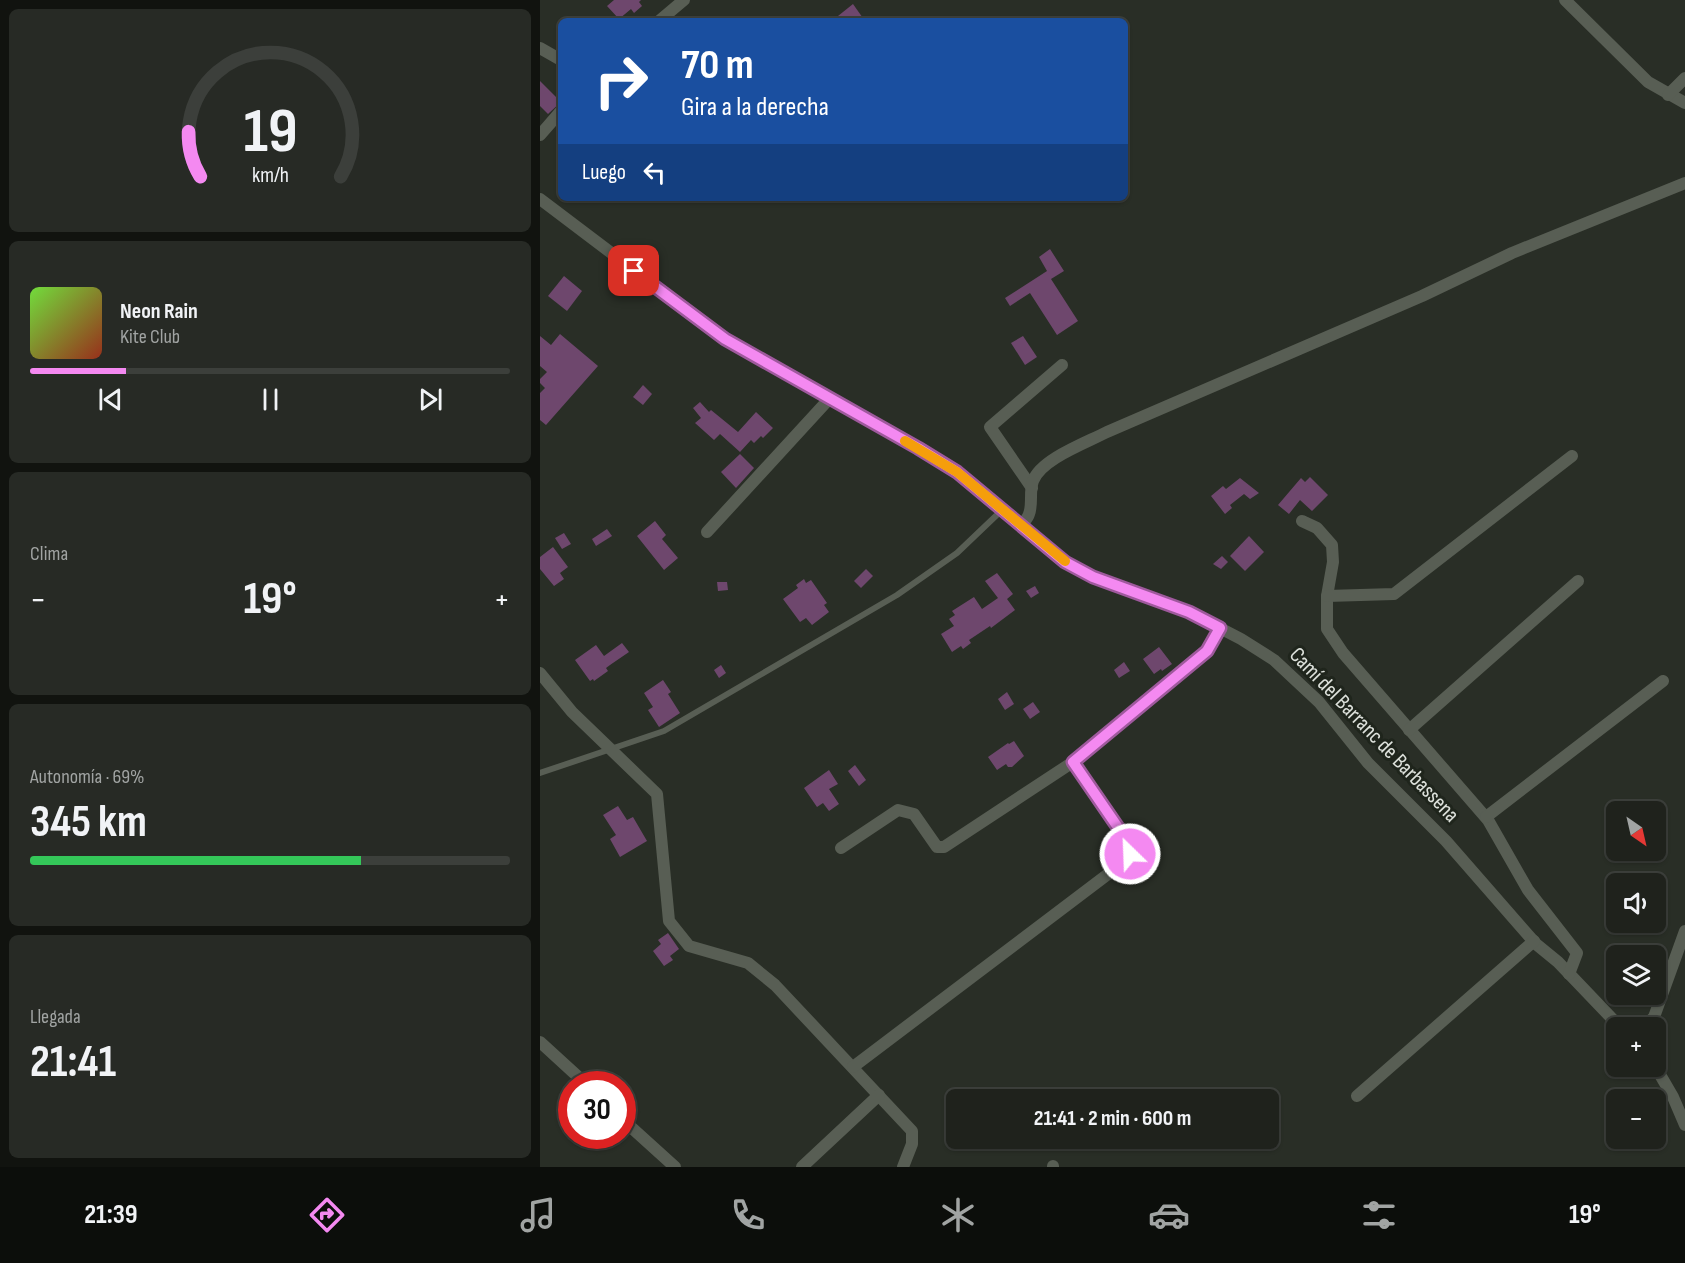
<!DOCTYPE html>
<html lang="es">
<head>
<meta charset="utf-8">
<style>
  :root { --surface:#1f221c; --page:#272a25; --text:#f1f3f6; --muted:#a1a4a3; --line:#3c3f3b; --accent:#f489f1 }
  body { margin:0; font-family:"Sofia Sans Condensed",sans-serif; background:var(--page); color:var(--text); height:100vh; display:flex; flex-direction:column; font-size:22px; white-space:nowrap }
  * { box-sizing:border-box; margin:0 }
  p { font-size:20px; color:var(--muted) }
  .icon { flex:none; width:33px; height:33px; fill:none; stroke:currentColor; stroke-width:2; stroke-linecap:round; stroke-linejoin:round }
  .map { position:relative; flex:1; overflow:hidden }
  .sheet { display:flex; flex-direction:column; gap:9px; padding:9px; background:#11130f; width:540px }
  .sheet>* { flex:none }
  .top-card { position:absolute; left:18px; top:18px; width:570px; height:183px; border-radius:9px; box-shadow:0 2px 4px #0004,0 0 0 2px var(--line); background:#1a4fa0; color:#fff; overflow:hidden }
  .needle { width:39px; rotate:146deg }
  .tools { position:absolute; left:1066px; top:801px; display:grid; gap:12px }
  .tools a { display:grid; place-items:center; width:60px; height:60px; border-radius:9px; background:var(--surface); box-shadow:0 2px 4px #0004,0 0 0 2px var(--line); font-size:30px }
  .speed { position:absolute; left:18px; top:1071px; display:flex; gap:12px; font-size:30px; font-weight:700; text-align:center }
  .speed>* { display:grid; place-content:center; width:78px; height:78px; border-radius:50%; background:var(--surface); box-shadow:0 2px 4px #0004,0 0 0 2px var(--line); line-height:1 }
  .speed .limit { border:9px solid #d22; background:#fff; color:#111 }
  .pin { position:absolute; display:grid; place-items:center; width:51px; height:51px; color:#fff; margin:-26px; border-radius:12px; box-shadow:0 3px 9px #0006 }
  .me { position:absolute; width:66px; margin:-33px; rotate:336deg; stroke-linejoin:round; filter:drop-shadow(0 0 4px #0008) }
  .turn { display:flex; align-items:center; gap:21px; height:126px; padding:0 24px; font-size:27px }
  .turn .icon { width:78px; height:78px; stroke-width:2.5 }
  .turn b { display:block; font-size:42px; line-height:51px }
  .then { display:flex; align-items:center; height:57px; padding:0 24px; background:#0003; gap:12px; font-size:22px }
  .big { font-size:45px; font-weight:700; line-height:1.1 }
  .sheet .card { flex:1; display:flex; flex-direction:column; justify-content:center; gap:9px; min-width:0; padding:0 21px; border-radius:9px; background:var(--page) }
  .sheet .dial { align-items:center; gap:0 }
  .dial svg { height:156px; overflow:visible; fill:none; stroke:var(--line); stroke-width:7; stroke-linecap:round; text-anchor:middle }
  .dial text { fill:var(--text); stroke:none }
  .song { display:flex; align-items:center; gap:18px }
  .cover { width:72px; height:72px; border-radius:9px; background:linear-gradient(135deg,hsl(100 70% 55%),hsl(10 70% 35%)) }
  .played { height:6px; border-radius:3px; background:linear-gradient(90deg,var(--accent) 20%,var(--line) 20%) }
  .keys { display:flex; justify-content:space-around; direction:ltr }
  .heat { display:flex; justify-content:space-between; align-items:center; font-size:33px; direction:ltr }
  .charge { height:9px; border-radius:4px; background:linear-gradient(90deg,#34c759 69%,var(--line) 0) }
  .trip { position:absolute; left:406px; top:1089px; width:333px; height:60px; border-radius:9px; background:var(--surface); box-shadow:0 2px 4px #0004,0 0 0 2px var(--line); font-weight:700; line-height:60px; text-align:center }
  .menu { display:flex; height:96px; justify-content:space-around; align-items:center; background:#0c0e0b; color:var(--muted) }
  .menu .icon { width:42px; height:42px }
  .menu .current { color:var(--accent) }
  .menu b { font-size:27px; color:var(--text) }
  main { display:flex; flex:1; min-height:0 }
  .map>svg:first-child { display:block }
  .building { fill:#6e476d }
  .lines { fill:none; stroke-linecap:round; stroke-linejoin:round }
  .service { stroke:#585e54; stroke-width:6 }
  .minor { stroke:#585e54; stroke-width:12 }
  .route-casing { stroke:#9f599d; stroke-width:15 }
  .route { stroke:#f489f1; stroke-width:10 }
  .slow { stroke:#f59e0b; stroke-width:10 }
  .labels { text-anchor:middle; dominant-baseline:central; stroke-width:6; stroke-linejoin:round; paint-order:stroke }
  .street-label { font-size:22px; fill:#dde1db; stroke:#1f251c }
</style>
</head>
<body>
<main>
<section class="sheet">
<div class="card dial"><svg viewBox="0 0 100 80">
<path d="M14 69A42 42 0 1 1 86 69"/>
<path d="M14 69A42 42 0 0 1 8 46" stroke="#f489f1"/>
<text x="50" y="56" font-size="32" font-weight="700">19</text>
<text x="50" y="72" font-size="11">km/h</text>
</svg></div>
<div class="card">
<div class="song"><i class="cover"></i><div><b>Neon Rain</b><p>Kite Club</p></div></div>
<div class="played"></div>
<div class="keys"><svg class="icon" aria-label="previous" viewBox="0 0 24 24"><path d="M18 5L8 12l10 7zM5 5v14"/></svg><svg class="icon" aria-label="pause" viewBox="0 0 24 24"><path d="M8 5v14M16 5v14"/></svg><svg class="icon" aria-label="next" viewBox="0 0 24 24"><path d="M6 5l10 7-10 7zM19 5v14"/></svg></div>
</div>
<div class="card"><p>Clima</p>
<div class="heat"><a>−</a><b class="big">19°</b><a>+</a></div>
</div>
<div class="card"><p>Autonomía · 69%</p><b class="big">345 km</b><div class="charge"></div></div>
<div class="card"><p>Llegada</p><b class="big">21:41</b></div>
</section>
<div class="map">
<svg width="1145" height="1167" viewBox="0 0 1145 1167">
  <rect width="100%" height="100%" fill="#292e26"/>
  <g class="building">
    <polygon points="74,0 101,0 99,2 102,6 94,13 91,9 79,19 67,6"/>
    <polygon points="313,4 325,21 301,21 298,16"/>
    <polygon points="0,81 21,102 8,114 0,106"/>
    <polygon points="510,249 524,271 511,279 538,321 517,335 490,293 470,306 465,298 507,271 499,257"/>
    <polygon points="24,276 42,291 27,311 8,296"/>
    <polygon points="20,334 58,366 6,425 0,420 0,393 5,388 0,383 0,379 7,372 0,366 0,336 11,345"/>
    <polygon points="483,336 497,357 485,365 471,343"/>
    <polygon points="103,385 112,394 103,405 93,397"/>
    <polygon points="160,402 169,412 171,410 198,432 216,412 233,428 223,438 221,436 214,443 211,440 200,452 180,434 174,440 155,423 161,418 153,408"/>
    <polygon points="200,454 214,468 196,488 181,472"/>
    <polygon points="770,477 788,495 772,511 760,500 749,514 738,505 761,478 765,482"/>
    <polygon points="700,478 719,493 710,499 704,494 690,505 692,508 685,514 671,496 683,486 686,489"/>
    <polygon points="115,521 126,535 122,539 138,558 124,570 97,536"/>
    <polygon points="67,529 72,536 56,546 52,539"/>
    <polygon points="24,533 31,544 22,549 15,538"/>
    <polygon points="709,536 724,552 705,571 690,556"/>
    <polygon points="13,547 28,567 20,573 24,579 14,586 0,569 0,557"/>
    <polygon points="682,556 688,562 681,569 673,564"/>
    <polygon points="326,569 333,576 321,588 314,581"/>
    <polygon points="457,573 473,594 467,599 475,610 451,628 450,626 429,640 431,643 423,649 421,646 412,652 401,634 414,626 409,619 415,615 412,611 434,597 442,609 458,598 445,581"/>
    <polygon points="264,579 266,583 271,580 287,603 284,605 289,612 272,625 266,618 260,622 243,599 258,588 256,585"/>
    <polygon points="177,582 187,582 188,590 178,591"/>
    <polygon points="495,586 499,593 491,598 486,591"/>
    <polygon points="82,643 89,652 70,665 66,668 68,671 54,681 53,679 50,681 35,660 56,645 64,656"/>
    <polygon points="619,647 632,664 622,671 621,669 614,674 603,659"/>
    <polygon points="584,662 590,671 579,678 574,670"/>
    <polygon points="181,665 186,673 179,678 174,670"/>
    <polygon points="123,680 131,692 128,694 140,713 119,727 108,710 113,707 104,693"/>
    <polygon points="467,692 474,704 465,710 458,699"/>
    <polygon points="493,702 500,712 490,719 483,709"/>
    <polygon points="474,741 484,756 472,767 468,767 466,764 457,770 448,757 468,743 469,744"/>
    <polygon points="315,765 326,780 319,786 308,771"/>
    <polygon points="289,770 298,784 289,789 299,804 289,811 283,803 277,807 264,788"/>
    <polygon points="78,806 87,820 93,817 107,841 80,857 70,839 76,835 63,815"/>
    <polygon points="128,933 139,949 130,956 133,960 124,966 113,951 121,944 118,940"/>
  </g>
  <g class="lines">
    <polyline class="service" points="0,773 124,731 357,595 417,553 462,510"/>
    <g class="minor">
      <polyline points="1025,0 1108,82 1145,103"/>
      <polyline points="119,21 144,0"/>
      <polyline points="0,48 21,60"/>
      <polyline points="1128,95 1145,78"/>
      <polyline points="0,135 21,111"/>
      <polyline points="0,199 185,339 378,448 417,472 525,562 553,577 649,612 701,639 734,660 779,702 828,763 906,841 996,944 1018,962 1081,1028"/>
      <polyline points="492,488 450,427 522,365"/>
      <polyline points="762,521 777,528 792,545 793,562 787,596 787,629 803,653 948,820 988,890 1037,953 1029,974"/>
      <path d="M481,526C484,522 488,518 489,514C493,504 489,491 493,481C501,459 546,443 567,432L882,296L972,253L1145,183"/>
      <polyline points="167,532 290,398"/>
      <polyline points="787,596 854,594 1032,456"/>
      <polyline points="0,673 32,712 117,794 129,921 149,946 208,963 235,985 372,1131 372,1144 363,1167"/>
      <polyline points="869,730 1038,581"/>
      <polyline points="533,762 667,651 680,628"/>
      <polyline points="946,817 1123,681"/>
      <polyline points="301,848 358,810 374,814 397,847 404,847 533,762 588,842 590,854 584,862 313,1067"/>
      <polyline points="1103,1028 1114,1017 1145,931"/>
      <polyline points="0,1042 46,1084"/>
      <polyline points="1115,1066 1133,1097 1145,1125"/>
      <polyline points="817,1096 994,941"/>
      <polyline points="82,1119 135,1167"/>
      <polyline points="513,1166 513,1167"/>
      <polyline points="262,1167 339,1095"/>
    </g>
  </g>
  <g class="lines">
    <g class="route-casing">
      <polyline id="route" points="94,271 185,339 378,448 417,472 525,562 553,577 649,612 680,628 667,651 533,762 588,842 590,854"/>
    </g>
    <use href="#route" class="route"/>
    <polyline class="slow" points="365,441 417,472 525,561"/>
  </g>
  <g class="labels">
    <g class="street-label">
      <text transform="translate(834 735) rotate(46)">Camí del Barranc de Barbassena</text>
    </g>
  </g>
</svg>
<div class="tools">
<a><svg class="needle" viewBox="-14 -14 28 28"><path d="M0-13l5 13h-10z" fill="#e53935"/><path d="M0 13l5-13h-10z" fill="#a1a4a3"/></svg></a>
<a><svg class="icon" aria-label="sound" viewBox="0 0 24 24"><path d="M4 9h4l5-4v14l-5-4H4zM17 9q2 3 0 6"/></svg></a>
<a><svg class="icon" aria-label="layers" viewBox="0 0 24 24"><path d="M12 4l9 5-9 5-9-5zM3 14l9 5 9-5"/></svg></a>
<a>+</a>
<a>−</a>
</div>
<div class="speed"><div class="limit">30</div></div>
<div class="pin" style="left:94px;top:271px;background:#d93025"><svg class="icon" aria-label="arrive" viewBox="0 0 24 24"><path d="M6 21V4h12l-3 4 3 4H6"/></svg></div>
<svg class="me" style="left:590px;top:854px" viewBox="-20 -20 40 40"><circle r="17" fill="#f489f1" stroke="#fff" stroke-width="3"/><path d="M0-11L8 9 0 5-8 9z" fill="#fff"/></svg>
<div class="trip">21:41 · 2 min · 600 m</div>
<div class="top-card">
<div class="turn"><svg class="icon" aria-label="right" viewBox="0 0 24 24"><path d="M7 20v-9h11M14 6l5 5-5 5"/></svg><div><b>70 m</b>Gira a la derecha</div></div>
<div class="then">Luego<svg class="icon" aria-label="left" viewBox="0 0 24 24"><path d="M17 20v-9H6M10 6l-5 5 5 5"/></svg></div>
</div>
</div>
</main>
<nav class="menu">
<b>21:39</b>
<svg class="icon current" aria-label="directions" viewBox="0 0 24 24"><path d="M12 3l9 9-9 9-9-9zM9 14v-3h6M13 9l2 2-2 2"/></svg>
<svg class="icon" aria-label="music" viewBox="0 0 24 24"><path d="M9 18V5l10-2v13"/><circle cx="6" cy="18" r="3"/><circle cx="16" cy="16" r="3"/></svg>
<svg class="icon" aria-label="phone" viewBox="0 0 24 24"><path d="M5 4h4l2 5-3 2q2 4 5 5l2-3 5 2v4C11 20 4 13 5 4z"/></svg>
<svg class="icon" aria-label="climate" viewBox="0 0 24 24"><path d="M12 3v18M4 7l16 10M4 17L20 7"/></svg>
<svg class="icon" aria-label="car" viewBox="0 0 24 24"><path d="M5 17H2v-5l4-1 3-4h7l3 4 3 1v5h-3M9 17h6M6 11h13"/><circle cx="7" cy="17" r="2"/><circle cx="17" cy="17" r="2"/></svg>
<svg class="icon" aria-label="filters" viewBox="0 0 24 24"><path d="M4 7h16M4 17h16"/><circle cx="9" cy="7" r="2"/><circle cx="15" cy="17" r="2"/></svg>
<b>19°</b>
</nav>
</body>
</html>
